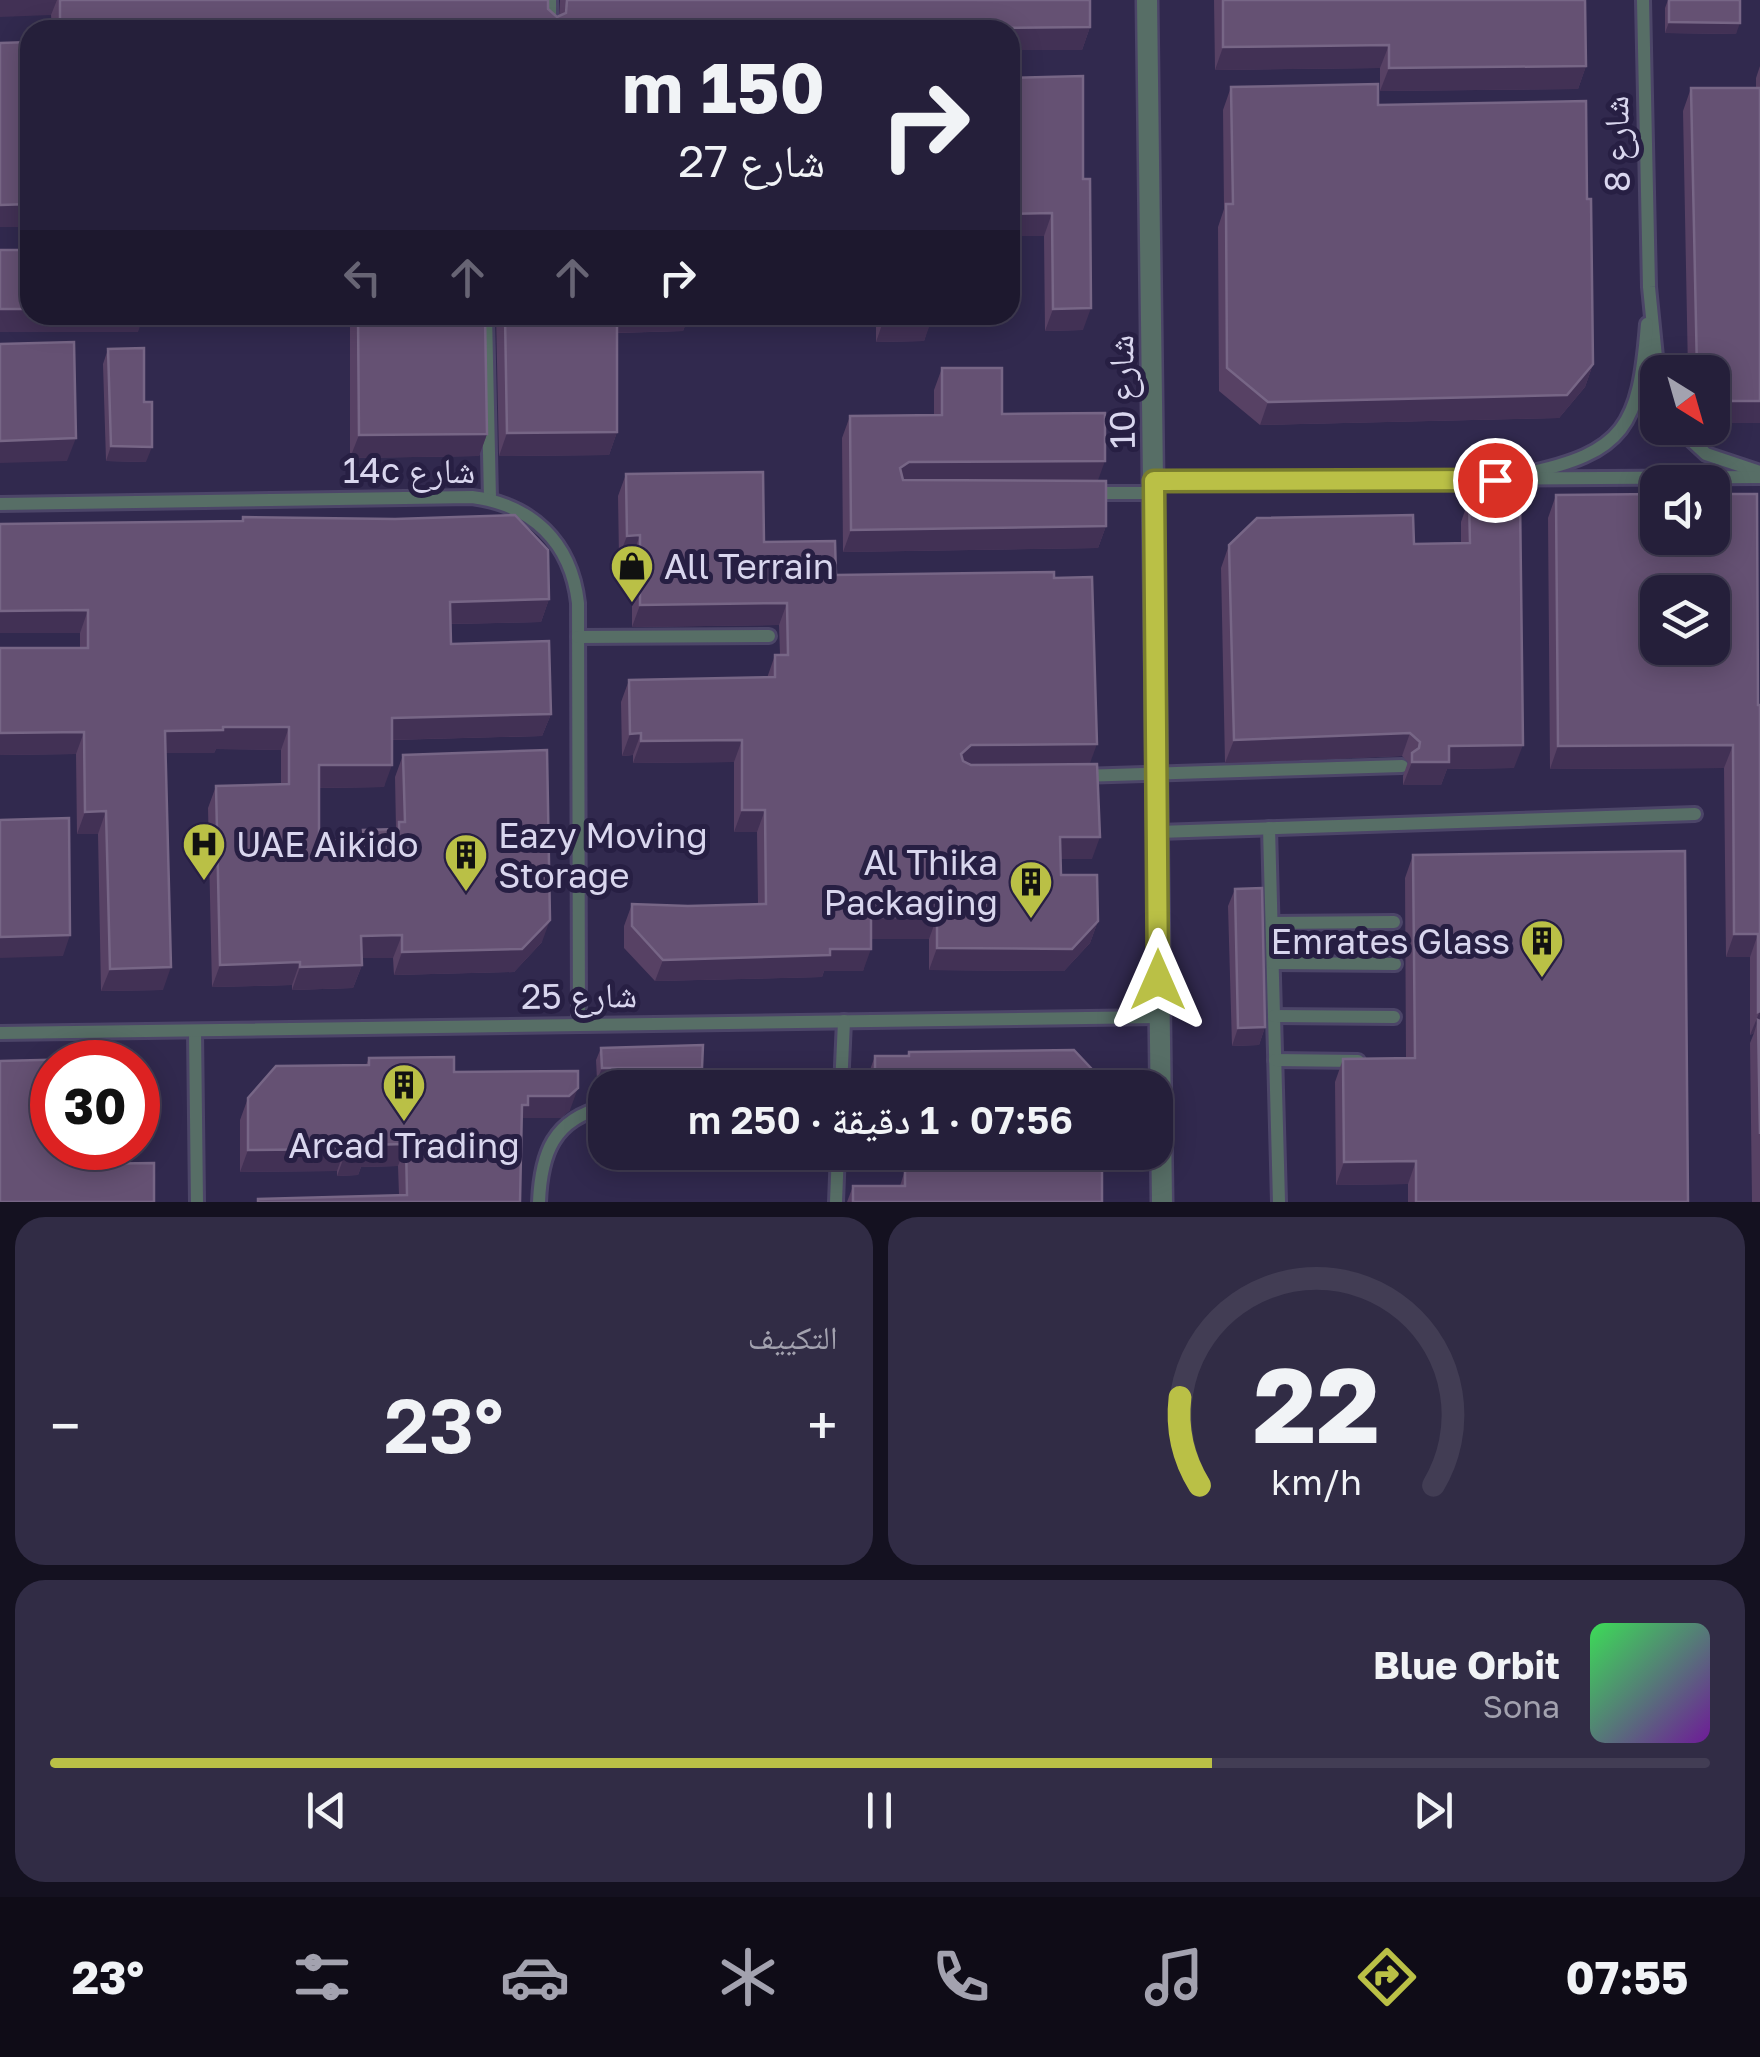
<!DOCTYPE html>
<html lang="ar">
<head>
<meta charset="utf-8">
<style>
  :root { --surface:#251f3a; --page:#312c45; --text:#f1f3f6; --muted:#a3a2af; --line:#423d54; --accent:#bac046 }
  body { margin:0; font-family:"Golos Text","Noto Naskh Arabic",sans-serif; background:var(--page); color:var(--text); direction:rtl; height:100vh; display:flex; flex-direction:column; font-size:38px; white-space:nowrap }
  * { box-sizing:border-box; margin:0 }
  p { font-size:32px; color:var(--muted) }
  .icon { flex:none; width:55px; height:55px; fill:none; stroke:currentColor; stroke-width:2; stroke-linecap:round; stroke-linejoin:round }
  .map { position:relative; height:1202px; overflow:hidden; direction:ltr }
  .panel { display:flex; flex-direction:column; gap:15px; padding:15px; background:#141120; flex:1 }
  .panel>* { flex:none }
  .hud { position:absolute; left:20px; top:20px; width:1000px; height:305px; border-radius:30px; box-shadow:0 5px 25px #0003,0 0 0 2px var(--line); direction:rtl; background:#251f3a; color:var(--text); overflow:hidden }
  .needle { width:65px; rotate:143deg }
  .tools { position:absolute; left:1640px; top:355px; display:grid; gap:20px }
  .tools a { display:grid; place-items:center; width:90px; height:90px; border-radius:20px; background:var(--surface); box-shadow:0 5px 25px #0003,0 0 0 2px var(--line); font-size:50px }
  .speed { position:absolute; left:30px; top:1040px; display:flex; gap:20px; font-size:50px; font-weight:700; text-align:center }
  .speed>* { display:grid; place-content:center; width:130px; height:130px; border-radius:50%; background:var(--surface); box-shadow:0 5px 25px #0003,0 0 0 2px var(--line); line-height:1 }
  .speed .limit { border:15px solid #d22; background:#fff; color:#111 }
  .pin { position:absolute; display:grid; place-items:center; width:85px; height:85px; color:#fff; margin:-42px; border:5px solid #fff; border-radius:50%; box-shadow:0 2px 10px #0007 }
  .me { position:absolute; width:110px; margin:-55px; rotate:0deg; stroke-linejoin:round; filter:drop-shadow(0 0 8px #0008) }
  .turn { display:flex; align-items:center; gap:35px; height:210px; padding:0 30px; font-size:45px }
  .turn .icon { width:130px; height:130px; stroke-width:2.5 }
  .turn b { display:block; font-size:70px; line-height:85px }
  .lanes { display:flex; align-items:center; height:95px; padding:0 30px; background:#0003; justify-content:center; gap:50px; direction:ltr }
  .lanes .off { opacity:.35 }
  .big { font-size:75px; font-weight:600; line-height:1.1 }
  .panel .tile { flex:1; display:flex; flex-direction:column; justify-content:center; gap:15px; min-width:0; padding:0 35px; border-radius:30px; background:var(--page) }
  .panel .dial { align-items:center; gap:0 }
  .dial svg { height:260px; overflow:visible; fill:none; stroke:var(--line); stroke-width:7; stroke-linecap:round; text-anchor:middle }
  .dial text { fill:var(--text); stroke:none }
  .song { display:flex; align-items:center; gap:30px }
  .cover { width:120px; height:120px; border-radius:15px; background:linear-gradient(135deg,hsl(130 70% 55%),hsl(280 70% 35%)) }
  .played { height:10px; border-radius:5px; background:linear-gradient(90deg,var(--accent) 70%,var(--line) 70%) }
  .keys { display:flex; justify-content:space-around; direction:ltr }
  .heat { display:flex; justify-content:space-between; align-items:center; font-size:55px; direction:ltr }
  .panel .tiles { flex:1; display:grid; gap:15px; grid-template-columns:1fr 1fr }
  .tile:last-child { grid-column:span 2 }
  .trip { position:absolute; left:588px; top:1070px; width:585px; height:100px; border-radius:30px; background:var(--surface); box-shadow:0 5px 25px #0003,0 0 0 2px var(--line); font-weight:600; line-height:100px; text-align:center; direction:rtl }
  .dock { display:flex; height:160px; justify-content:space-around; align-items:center; background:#0f0c17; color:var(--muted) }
  .dock .icon { width:70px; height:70px }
  .dock .current { color:var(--accent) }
  .dock b { font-size:45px; color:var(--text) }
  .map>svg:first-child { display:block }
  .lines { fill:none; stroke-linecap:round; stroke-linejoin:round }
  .service-casing { stroke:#4c4568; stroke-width:18 }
  .minor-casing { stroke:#4c4568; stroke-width:25 }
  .service { stroke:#576e66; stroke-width:12 }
  .minor { stroke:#576e66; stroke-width:20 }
  .wall { fill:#574164 }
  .shaded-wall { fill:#423155 }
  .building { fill:#655173; stroke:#776686; stroke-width:2.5; fill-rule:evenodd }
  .route-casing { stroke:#797d2e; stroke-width:25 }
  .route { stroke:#bac046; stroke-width:18 }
  .labels { text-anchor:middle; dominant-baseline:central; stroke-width:10; stroke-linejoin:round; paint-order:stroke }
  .street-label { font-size:35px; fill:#d9d6ee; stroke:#271f43 }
  .poi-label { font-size:35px; fill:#d9d6ee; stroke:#271f43; text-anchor:start }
</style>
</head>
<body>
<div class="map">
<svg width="1760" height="1202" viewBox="0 0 1760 1202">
  <rect width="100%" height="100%" fill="#31294e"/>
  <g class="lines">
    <g class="service-casing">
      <g id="service">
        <polyline points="550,0 550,30"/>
        <polyline points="1643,0 1649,287 1658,377"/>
        <polyline points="486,315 490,499"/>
        <polyline points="1678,428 1706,454 1760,472"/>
        <path d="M1523,474C1626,453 1639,425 1647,324"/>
        <polyline points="1155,481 1760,477"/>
        <polyline points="1092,493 1155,493"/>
        <path d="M0,504L472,497C532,505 571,542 578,603L579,1025"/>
        <polyline points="578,637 769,636"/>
        <polyline points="1080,776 1402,766"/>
        <polyline points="1269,828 1279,1202"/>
        <polyline points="1158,832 1695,814"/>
        <polyline points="1272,923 1394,922"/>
        <polyline points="1273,963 1395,964"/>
        <polyline points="1274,1016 1394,1017"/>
        <polyline points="195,1031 197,1202"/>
        <polyline points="0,1033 1158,1017"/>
        <polyline points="1275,1060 1358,1061"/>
        <polyline points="841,1088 844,1021"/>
        <polyline points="947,1163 1161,1160"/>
        <path d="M539,1202C541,1154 553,1119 605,1107"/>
        <polyline points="836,1202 838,1152"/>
      </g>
    </g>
    <g class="minor-casing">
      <polyline id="minor" points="1147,0 1162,1202"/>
    </g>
    <use href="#service" class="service"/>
    <use href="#minor" class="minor"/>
  </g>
  <g class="wall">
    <polygon points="0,0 548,0 548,9 557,17 559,17 560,0 1090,0 1090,27 1082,50 1010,50 1010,30 52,30 51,15"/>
    <polygon points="1214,0 1585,0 1586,66 1578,89 1380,91 1380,68 1215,70"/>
    <polygon points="1668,0 1740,0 1736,34 1665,33 1665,8"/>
    <polygon points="1760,66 1760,423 1724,423 1712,413 1712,372 1688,372 1683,111 1691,88 1756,88 1756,78"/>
    <polygon points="1083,76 1083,330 1045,331 1044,236 1010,236 1010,78"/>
    <polygon points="1231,87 1378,105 1587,199 1593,364 1585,387 1559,418 1260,425 1219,391 1218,227 1224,209 1223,110"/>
    <polygon points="350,315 485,315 487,434 479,456 350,458"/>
    <polygon points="496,315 689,315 683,331 617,333 617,432 609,455 499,456"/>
    <polygon points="876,315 932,315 924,341 876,342"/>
    <polygon points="108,349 144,402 146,462 106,461 103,364"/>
    <polygon points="942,368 1002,414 1098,481 1106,526 1098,548 843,552 842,438 850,416 934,415 934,390"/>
    <polygon points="626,474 764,542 836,575 1054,578 1089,764 1092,859 1060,859 1061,875 1098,921 1090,943 1064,971 929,970 929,939 871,939 863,971 824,971 822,977 655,981 624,948 624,926 632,904 688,906 758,904 757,832 734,832 734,762 633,763 633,755 622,756 621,702 629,680 767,678 775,655 780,655 779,625 632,627 632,557 619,557 618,496"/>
    <polygon points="1556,495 1760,705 1760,1202 1752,1202 1750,1043 1754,1033 1750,1035 1750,957 1726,957 1724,768 1550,769 1548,518"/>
    <polygon points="1469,499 1514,768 1447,769 1441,785 1403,785 1403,776 1408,762 1402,756 1225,763 1221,568 1229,545 1461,543 1461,522"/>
    <polygon points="243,517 549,599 541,622 450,624 451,644 551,714 542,736 392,740 384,787 319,788 319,841 360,840 363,830 396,829 395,777 403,755 542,942 514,972 394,975 393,958 361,958 362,965 353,988 292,990 292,985 212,987 208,808 216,786 281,784 281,750 216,749 214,753 166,753 163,990 101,991 98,834 77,834 76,754 0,755 0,648 80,648 80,633 0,633 0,524 241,521"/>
    <polygon points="1413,855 1688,1202 1408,1202 1408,1184 1336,1185 1335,1082 1343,1059 1406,1058 1405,878"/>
    <polygon points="1235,889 1265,1027 1259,1045 1232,1046 1228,906"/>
    <polygon points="601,1048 697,1079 597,1080 596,1060"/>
    <polygon points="909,1052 1103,1088 867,1088 867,1078 875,1056 907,1056"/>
    <polygon points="369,1058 454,1072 570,1110 561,1118 523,1118 521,1123 520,1202 257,1202 258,1199 399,1195 398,1166 361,1167 358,1175 337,1176 337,1171 240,1172 240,1120 248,1098 366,1065"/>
    <polygon points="905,1170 1102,1202 847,1202 853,1186 900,1186"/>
  </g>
  <g class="shaded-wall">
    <polygon points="0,0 57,0 51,15 0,17"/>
    <polygon points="1669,22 1740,23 1736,34 1665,33"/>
    <polygon points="1090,27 1082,50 1010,50 1010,30 983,30 984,28"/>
    <polygon points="1389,45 1380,68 1215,70 1223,47"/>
    <polygon points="1586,66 1578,89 1380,91 1389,68"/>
    <polygon points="30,204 30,227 0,227 0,205"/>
    <polygon points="1052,213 1044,236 1010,236 1010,214"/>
    <polygon points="1091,308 1083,330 1045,331 1053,309"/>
    <polygon points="0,309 30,309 30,315 144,315 138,332 0,332"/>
    <polygon points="615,315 689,315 683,331 608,333"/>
    <polygon points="884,319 932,319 924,341 876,342"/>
    <polygon points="1593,364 1585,387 1559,418 1260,425 1268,402"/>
    <polygon points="1732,401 1760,401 1760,423 1724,423"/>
    <polygon points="617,432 609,455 499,456 507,433"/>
    <polygon points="487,434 479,456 350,458 359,435"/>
    <polygon points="76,438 67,461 0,463 0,441"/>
    <polygon points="111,446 152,447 146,462 106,461"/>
    <polygon points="1105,461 1097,483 892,490 900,468 909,462"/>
    <polygon points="1106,526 1098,548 843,552 851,530"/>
    <polygon points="640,535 632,557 619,557 627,536"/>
    <polygon points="549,599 541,622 442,624 450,602"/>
    <polygon points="787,603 779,625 632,627 640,605"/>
    <polygon points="88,610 80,633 0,633 0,611"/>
    <polygon points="551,714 542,736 384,740 392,718"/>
    <polygon points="223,727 289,727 281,750 216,749 214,753 157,753 165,731"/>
    <polygon points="84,732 76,754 0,755 0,733"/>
    <polygon points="641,733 633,755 622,756 630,734"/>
    <polygon points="1410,733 1402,756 1225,763 1234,740"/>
    <polygon points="742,740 734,762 633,763 641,741"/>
    <polygon points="1097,744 1089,766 953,776 961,754 971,745"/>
    <polygon points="1523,745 1514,768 1447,769 1441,785 1403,785 1412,762 1449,746"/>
    <polygon points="1733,745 1724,768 1550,769 1558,746"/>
    <polygon points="319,765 392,765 384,787 311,788"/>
    <polygon points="742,810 765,810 757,832 734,832"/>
    <polygon points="106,811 98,834 77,834 85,812"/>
    <polygon points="1060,837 1100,837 1092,859 1052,859"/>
    <polygon points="871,917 937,917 929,939 863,939"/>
    <polygon points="550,920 542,942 514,972 394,975 402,952"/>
    <polygon points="1098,921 1090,943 1064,971 929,970 937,948"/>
    <polygon points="1734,934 1758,934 1750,957 1726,957"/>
    <polygon points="70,935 63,956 0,958 0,937"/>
    <polygon points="402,935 393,958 353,958 361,936"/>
    <polygon points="830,949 871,949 863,971 824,971 822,977 655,981 663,960"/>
    <polygon points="300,962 292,985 212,987 220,965"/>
    <polygon points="362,965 353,988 292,990 300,967"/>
    <polygon points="171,967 163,990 101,991 110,969"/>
    <polygon points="1760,1011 1760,1030 1758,1020 1754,1033 1750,1035"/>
    <polygon points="1265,1027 1259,1045 1232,1046 1238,1028"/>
    <polygon points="602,1068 702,1068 697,1079 597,1080"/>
    <polygon points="578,1088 570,1110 561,1118 523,1118 520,1127 522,1105 528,1096"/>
    <polygon points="406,1144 398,1166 361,1167 358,1175 337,1176 345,1154 366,1145"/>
    <polygon points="345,1149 337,1171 240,1172 248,1150"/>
    <polygon points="855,1152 983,1152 885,1156 884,1159 853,1159"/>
    <polygon points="1416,1161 1408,1184 1336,1185 1344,1162"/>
  </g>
  <g class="building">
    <polygon points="60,0 548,0 548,9 557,17 566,13 567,0 1090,0 1090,27 984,28 984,30 60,30"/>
    <polygon points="1223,0 1585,0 1586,66 1389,68 1389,45 1223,47"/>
    <polygon points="1669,0 1740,0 1740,23 1669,22"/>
    <polygon points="30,42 30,204 0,205 0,43"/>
    <polygon points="1083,76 1083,179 1090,179 1091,308 1053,309 1052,213 1010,214 1010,78"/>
    <polygon points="1378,84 1378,105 1586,101 1587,199 1591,199 1593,364 1567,395 1268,402 1227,368 1226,204 1233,204 1231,87"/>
    <polygon points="1691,88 1760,88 1760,401 1732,401 1712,384 1712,372 1700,372 1697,370"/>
    <rect x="0" y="250" width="30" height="59"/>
    <polygon points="358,315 485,315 487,434 359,435"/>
    <polygon points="505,315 617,315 617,432 507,433"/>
    <rect x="884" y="315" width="48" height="4"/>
    <polygon points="74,342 76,438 0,441 0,344"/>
    <polygon points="144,348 144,402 152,402 152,447 111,446 108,349"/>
    <polygon points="942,368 1002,368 1002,414 1105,413 1105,461 909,462 900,468 903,480 1106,481 1106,526 851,530 850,416 942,415"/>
    <polygon points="763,472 764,542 835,541 836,575 1054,572 1054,578 1092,577 1097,744 971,745 961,754 963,761 971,765 1097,764 1100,837 1060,837 1061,875 1097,875 1098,921 1072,949 937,948 937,917 871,917 871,949 830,949 830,955 663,960 632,926 632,904 688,906 766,904 765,810 742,810 742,740 641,741 641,733 630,734 629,680 775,677 775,655 788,655 787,603 640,605 640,535 627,536 626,474"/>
    <path d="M1658,494V538H1712V494H1757L1758,705H1760V1011L1758,1012V934H1734L1733,745L1558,746L1556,495ZM1658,592H1712V648H1658Z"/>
    <polygon points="1520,498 1523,745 1449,746 1449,762 1412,762 1412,753 1419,748 1420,742 1410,733 1234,740 1229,545 1257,518 1413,515 1414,544 1470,543 1469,499"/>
    <polygon points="515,515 548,550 549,599 450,602 451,644 549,641 551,714 392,718 392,765 319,765 319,841 364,839 363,830 399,829 399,822 405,822 403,755 547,750 550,920 522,949 402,952 402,935 361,936 362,965 300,967 300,962 220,965 216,786 289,784 289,727 223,727 223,730 165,731 171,967 110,969 106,811 85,812 84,732 0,733 0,648 88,648 88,610 0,611 0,524 243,521 243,517 395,519"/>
    <polygon points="69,818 70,935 0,937 0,820"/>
    <polygon points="1685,851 1688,1202 1416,1202 1416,1161 1344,1162 1343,1059 1415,1058 1413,855"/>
    <polygon points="1262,888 1265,1027 1238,1028 1235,889"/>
    <polygon points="1758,1020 1760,1021 1760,1134"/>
    <polygon points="703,1045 702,1068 602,1068 601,1048"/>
    <polygon points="1074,1050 1103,1081 1103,1088 875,1088 875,1056 909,1056 909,1052"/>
    <polygon points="454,1057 454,1072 578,1071 578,1088 569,1096 528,1096 528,1105 522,1105 520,1202 258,1202 258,1199 407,1195 406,1144 366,1145 366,1153 345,1154 345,1149 248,1150 248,1098 276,1066 369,1065 369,1058"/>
    <polygon points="80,1059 80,1062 52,1062 52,1148 82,1148 82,1164 154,1163 154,1202 0,1202 0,1061"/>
    <polygon points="1102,1169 1102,1202 853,1202 853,1186 905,1186 905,1170"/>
  </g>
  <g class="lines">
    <g class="route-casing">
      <polyline id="route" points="1158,980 1154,481 1495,480"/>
    </g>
    <use href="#route" class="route"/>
  </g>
  <defs>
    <g id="shop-pin" transform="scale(2.25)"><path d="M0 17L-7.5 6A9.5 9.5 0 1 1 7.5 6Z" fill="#bac046" stroke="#271f43"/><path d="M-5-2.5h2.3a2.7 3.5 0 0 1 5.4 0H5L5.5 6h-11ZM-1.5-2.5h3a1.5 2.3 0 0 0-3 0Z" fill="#111"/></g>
    <g id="hospital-pin" transform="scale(2.25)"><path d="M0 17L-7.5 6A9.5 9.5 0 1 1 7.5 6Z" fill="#bac046" stroke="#271f43"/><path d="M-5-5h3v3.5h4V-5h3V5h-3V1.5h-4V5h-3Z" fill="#111"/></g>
    <g id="building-pin" transform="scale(2.25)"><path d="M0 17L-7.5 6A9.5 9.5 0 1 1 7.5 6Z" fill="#bac046" stroke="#271f43"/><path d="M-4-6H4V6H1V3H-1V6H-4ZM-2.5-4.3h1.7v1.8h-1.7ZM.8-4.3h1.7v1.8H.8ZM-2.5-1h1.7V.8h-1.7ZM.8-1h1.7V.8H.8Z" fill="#111"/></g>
  </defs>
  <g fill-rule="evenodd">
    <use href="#shop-pin" x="632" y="566"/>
    <use href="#hospital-pin" x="204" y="844"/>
    <use href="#building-pin" x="466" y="855"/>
    <use href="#building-pin" x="1031" y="882"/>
    <use href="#building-pin" x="1542" y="941"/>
    <use href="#building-pin" x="404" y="1085"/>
  </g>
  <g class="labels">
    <g class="street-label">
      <text transform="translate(1616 144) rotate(-91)">شارع 8</text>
      <text transform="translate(1121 392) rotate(-91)">شارع 10</text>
      <text x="409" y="470">14c شارع</text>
      <text transform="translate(579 995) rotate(-1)">شارع 25</text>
    </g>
    <g class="poi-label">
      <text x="664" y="566">All Terrain</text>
      <text x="498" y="835">Eazy Moving<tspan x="498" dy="40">Storage</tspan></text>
      <text x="236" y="844">UAE Aikido</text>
      <text x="998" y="862" text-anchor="end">Al Thika<tspan x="998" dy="40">Packaging</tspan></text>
      <text x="1510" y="941" text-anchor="end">Emrates Glass</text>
      <text x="404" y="1145" text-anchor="middle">Arcad Trading</text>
    </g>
  </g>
</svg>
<div class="tools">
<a><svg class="needle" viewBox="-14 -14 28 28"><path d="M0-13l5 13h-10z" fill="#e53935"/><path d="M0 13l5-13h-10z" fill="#a3a2af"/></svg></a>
<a><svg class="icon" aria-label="sound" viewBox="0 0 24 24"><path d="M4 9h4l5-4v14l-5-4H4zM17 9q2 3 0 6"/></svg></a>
<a><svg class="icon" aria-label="layers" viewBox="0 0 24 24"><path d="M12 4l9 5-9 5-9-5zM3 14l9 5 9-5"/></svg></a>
</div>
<div class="speed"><div class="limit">30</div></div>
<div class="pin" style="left:1495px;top:480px;background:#d93025"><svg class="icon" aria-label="arrive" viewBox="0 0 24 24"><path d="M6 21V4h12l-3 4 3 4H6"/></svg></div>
<svg class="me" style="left:1158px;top:980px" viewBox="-20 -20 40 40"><path d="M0-17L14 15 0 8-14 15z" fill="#bac046" stroke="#fff" stroke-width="4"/></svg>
<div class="trip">07:56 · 1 دقيقة · 250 m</div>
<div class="hud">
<div class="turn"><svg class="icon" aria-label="right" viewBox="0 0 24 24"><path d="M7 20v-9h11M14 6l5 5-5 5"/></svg><div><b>150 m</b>شارع 27</div></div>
<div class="lanes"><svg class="icon off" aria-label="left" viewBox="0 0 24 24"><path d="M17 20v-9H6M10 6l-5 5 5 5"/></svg><svg class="icon off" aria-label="ahead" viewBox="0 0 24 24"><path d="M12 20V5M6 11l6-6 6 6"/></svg><svg class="icon off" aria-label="ahead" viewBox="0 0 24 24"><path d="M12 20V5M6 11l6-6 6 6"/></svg><svg class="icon" aria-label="right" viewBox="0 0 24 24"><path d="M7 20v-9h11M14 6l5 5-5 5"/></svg></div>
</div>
</div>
<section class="panel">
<div class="tiles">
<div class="tile dial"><svg viewBox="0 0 100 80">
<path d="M14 69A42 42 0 1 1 86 69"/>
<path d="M14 69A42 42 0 0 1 8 42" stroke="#bac046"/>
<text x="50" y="56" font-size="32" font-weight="700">22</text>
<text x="50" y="72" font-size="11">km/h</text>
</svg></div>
<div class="tile"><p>التكييف</p>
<div class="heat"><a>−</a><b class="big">23°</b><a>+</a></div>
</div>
<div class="tile">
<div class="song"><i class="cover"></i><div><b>Blue Orbit</b><p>Sona</p></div></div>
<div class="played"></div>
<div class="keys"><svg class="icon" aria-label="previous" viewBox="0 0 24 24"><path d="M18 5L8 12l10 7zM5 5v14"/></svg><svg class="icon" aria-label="pause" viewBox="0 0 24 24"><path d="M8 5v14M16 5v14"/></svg><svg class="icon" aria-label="next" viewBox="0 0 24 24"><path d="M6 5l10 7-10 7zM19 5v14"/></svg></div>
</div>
</div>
</section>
<nav class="dock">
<b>07:55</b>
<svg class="icon current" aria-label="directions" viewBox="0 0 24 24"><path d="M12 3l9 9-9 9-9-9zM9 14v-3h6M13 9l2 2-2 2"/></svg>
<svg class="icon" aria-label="music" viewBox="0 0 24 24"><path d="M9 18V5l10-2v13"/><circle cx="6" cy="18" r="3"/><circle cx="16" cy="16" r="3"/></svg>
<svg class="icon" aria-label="phone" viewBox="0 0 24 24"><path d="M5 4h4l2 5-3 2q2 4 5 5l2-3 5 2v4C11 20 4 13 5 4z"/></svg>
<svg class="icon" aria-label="climate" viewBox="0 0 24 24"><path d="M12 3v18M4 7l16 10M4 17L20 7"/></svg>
<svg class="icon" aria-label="car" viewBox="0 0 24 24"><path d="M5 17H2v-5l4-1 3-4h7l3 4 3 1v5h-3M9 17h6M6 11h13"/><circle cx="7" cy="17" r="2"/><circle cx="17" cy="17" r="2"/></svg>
<svg class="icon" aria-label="filters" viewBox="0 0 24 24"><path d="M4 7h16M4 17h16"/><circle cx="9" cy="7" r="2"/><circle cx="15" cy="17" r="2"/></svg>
<b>23°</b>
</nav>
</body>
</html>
